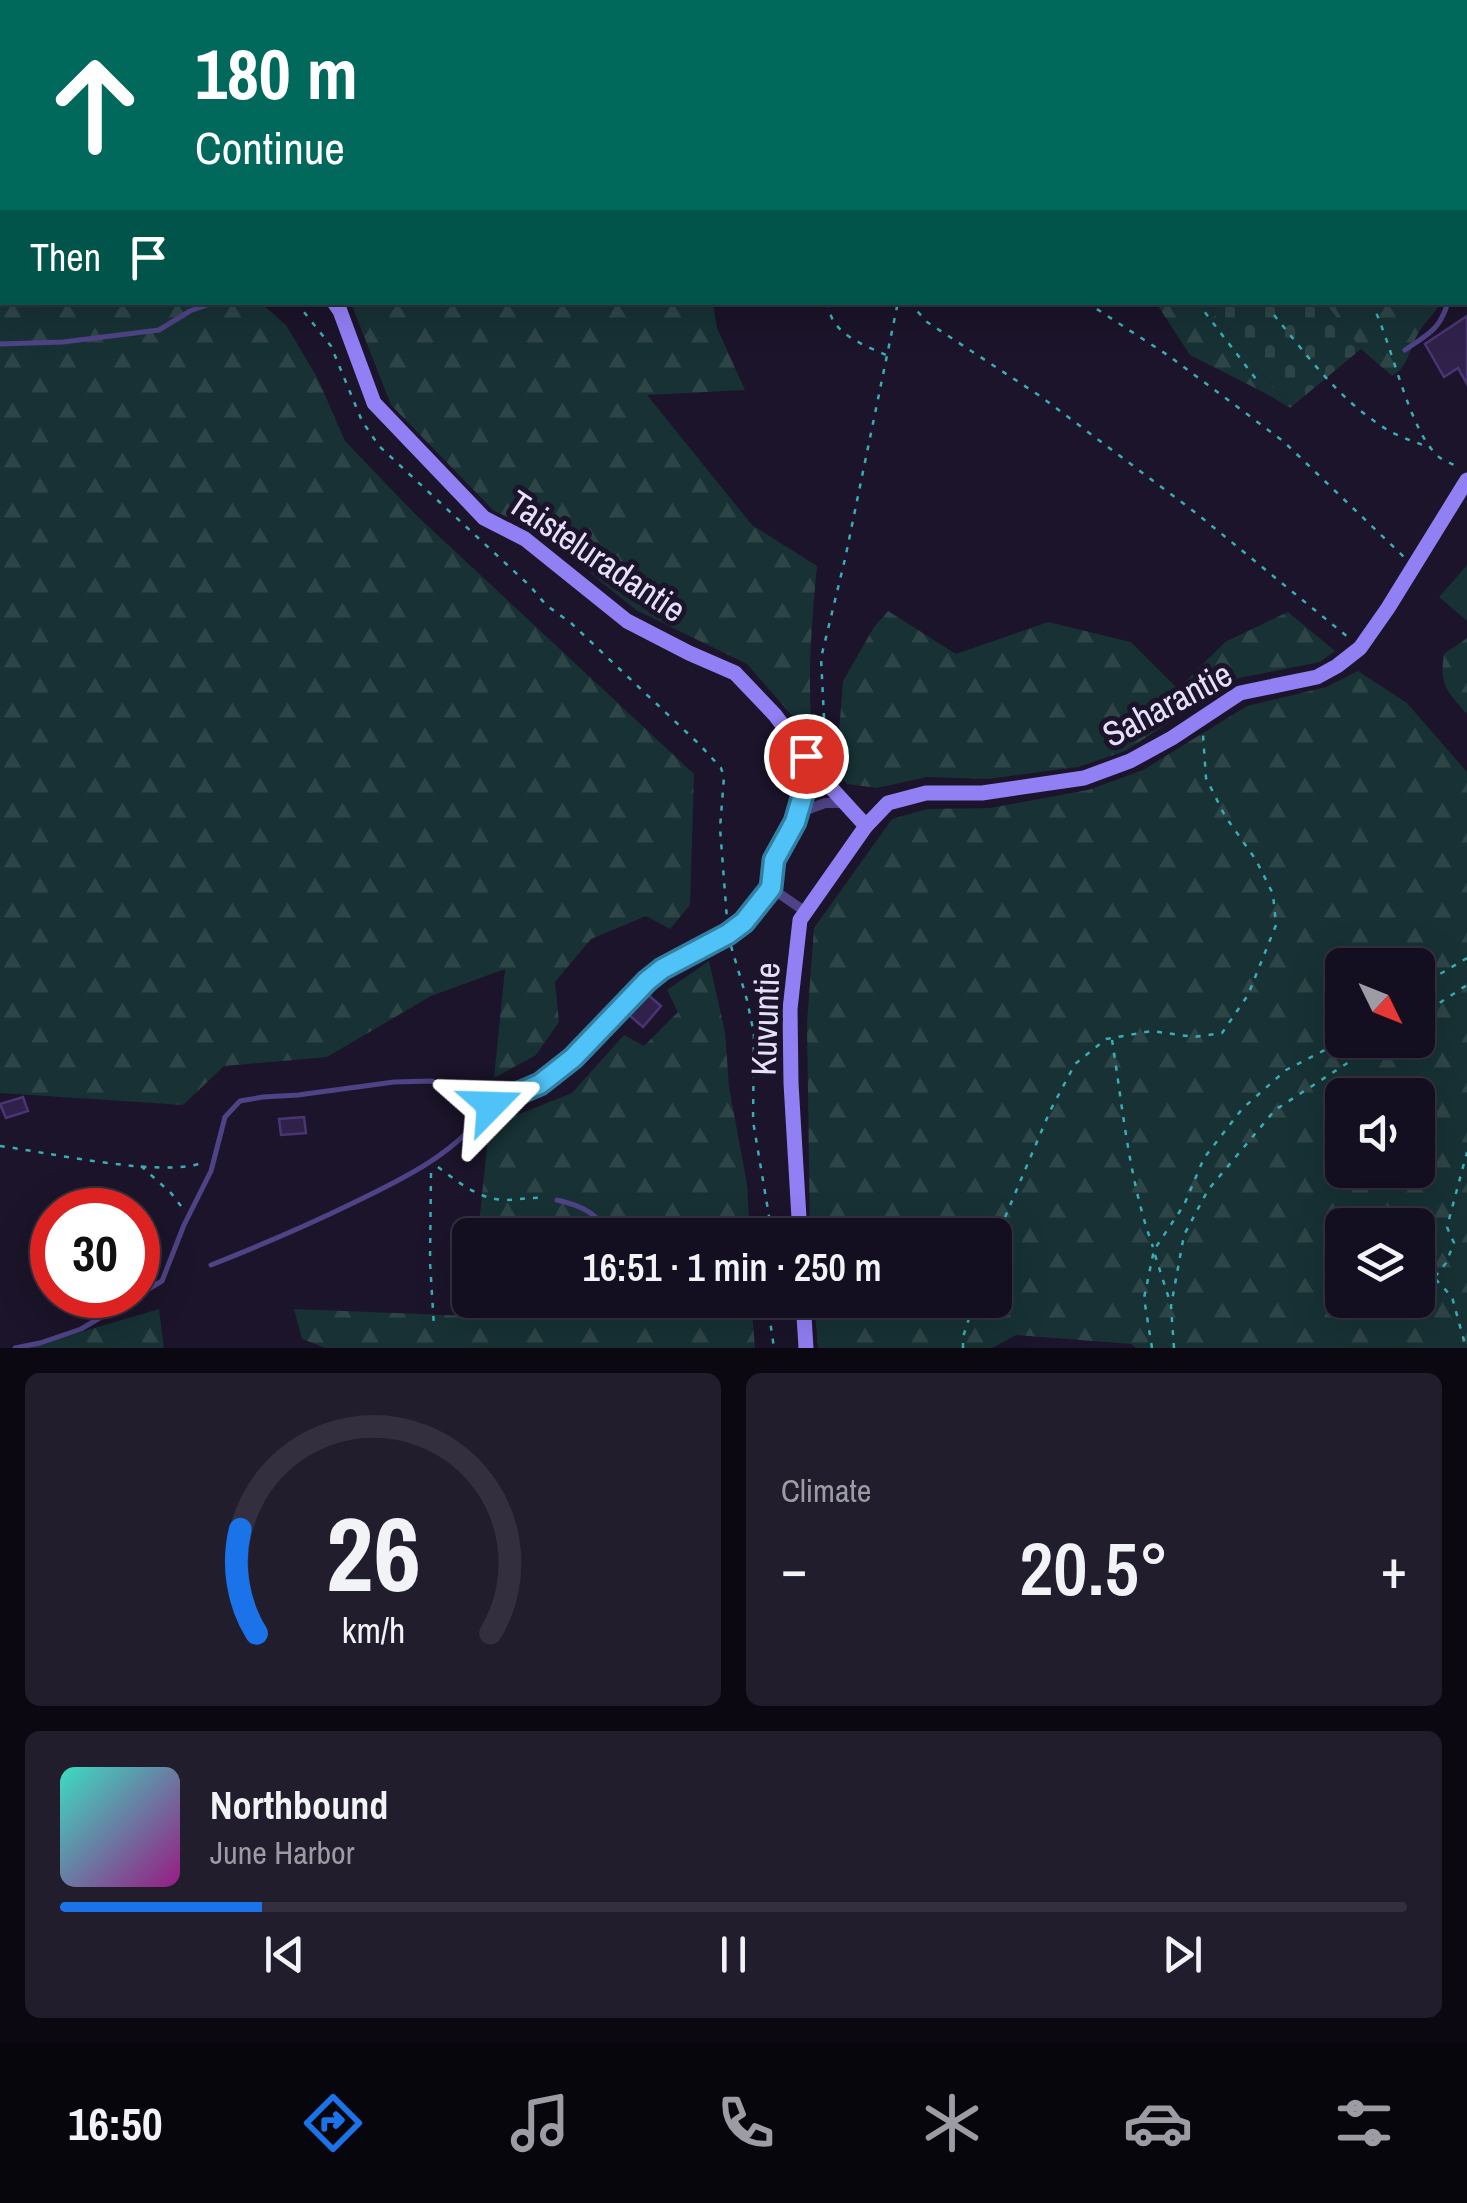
<!DOCTYPE html>
<html lang="en">
<head>
<meta charset="utf-8">
<style>
  :root { --surface:#140f20; --page:#211d2d; --text:#f1f3f6; --muted:#9d9ca5; --line:#332f3e; --accent:#1a73e8 }
  body { margin:0; font-family:"Archivo Narrow",sans-serif; background:var(--page); color:var(--text); height:100vh; display:flex; flex-direction:column; font-size:38px; white-space:nowrap }
  * { box-sizing:border-box; margin:0 }
  p { font-size:32px; color:var(--muted) }
  .icon { flex:none; width:55px; height:55px; fill:none; stroke:currentColor; stroke-width:2; stroke-linecap:round; stroke-linejoin:round }
  .map { position:relative; height:1348px; overflow:hidden }
  .panel { display:flex; flex-direction:column; gap:25px; padding:25px; background:#0b0812; flex:1 }
  .panel>* { flex:none }
  .top-card { position:absolute; left:0px; top:0px; width:1468px; height:305px; box-shadow:0 10px 40px #0002,0 0 0 2px var(--line); background:#00695c; color:#fff; overflow:hidden }
  .needle { width:65px; rotate:133deg }
  .tools { position:absolute; left:1325px; top:948px; display:grid; gap:20px }
  .tools a { display:grid; place-items:center; width:110px; height:110px; border-radius:15px; background:var(--surface); box-shadow:0 10px 40px #0002,0 0 0 2px var(--line); font-size:50px }
  .speed { position:absolute; left:30px; top:1188px; display:flex; gap:20px; font-size:50px; font-weight:700; text-align:center }
  .speed>* { display:grid; place-content:center; width:130px; height:130px; border-radius:50%; background:var(--surface); box-shadow:0 10px 40px #0002,0 0 0 2px var(--line); line-height:1 }
  .speed .limit { border:15px solid #d22; background:#fff; color:#111 }
  .pin { position:absolute; display:grid; place-items:center; width:85px; height:85px; color:#fff; margin:-42px; border:5px solid #fff; border-radius:50%; box-shadow:0 2px 10px #0007 }
  .me { position:absolute; width:110px; margin:-55px; rotate:68deg; stroke-linejoin:round; filter:drop-shadow(0 0 8px #0008) }
  .turn { display:flex; align-items:center; gap:35px; height:210px; padding:0 30px; font-size:45px }
  .turn .icon { width:130px; height:130px; stroke-width:2.5 }
  .turn b { display:block; font-size:70px; line-height:85px }
  .then { display:flex; align-items:center; height:95px; padding:0 30px; background:#0003; gap:20px; font-size:38px }
  .big { font-size:75px; font-weight:600; line-height:1.1 }
  .panel .card { flex:1; display:flex; flex-direction:column; justify-content:center; gap:15px; min-width:0; padding:0 35px; border-radius:15px; background:var(--page) }
  .panel .dial { align-items:center; gap:0 }
  .dial svg { height:260px; overflow:visible; fill:none; stroke:var(--line); stroke-width:7; stroke-linecap:round; text-anchor:middle }
  .dial text { fill:var(--text); stroke:none }
  .song { display:flex; align-items:center; gap:30px }
  .cover { width:120px; height:120px; border-radius:15px; background:linear-gradient(135deg,hsl(170 70% 55%),hsl(310 70% 35%)) }
  .played { height:10px; border-radius:5px; background:linear-gradient(90deg,var(--accent) 15%,var(--line) 15%) }
  .keys { display:flex; justify-content:space-around; direction:ltr }
  .heat { display:flex; justify-content:space-between; align-items:center; font-size:55px; direction:ltr }
  .panel .tiles { flex:1; display:grid; gap:25px; grid-template-columns:1fr 1fr }
  .card:last-child { grid-column:span 2 }
  .trip { position:absolute; left:452px; top:1218px; width:560px; height:100px; border-radius:15px; background:var(--surface); box-shadow:0 10px 40px #0002,0 0 0 2px var(--line); font-weight:600; line-height:100px; text-align:center }
  .tab-bar { display:flex; height:160px; justify-content:space-around; align-items:center; background:#08060d; color:var(--muted) }
  .tab-bar .icon { width:70px; height:70px }
  .tab-bar .active { color:var(--accent) }
  .tab-bar b { font-size:45px; color:var(--text) }
  .map>svg:first-child { display:block }
  .forest { fill:url(#forest-firs); fill-rule:evenodd }
  .cemetery { fill:url(#cemetery-stones) }
  .pitch { fill:#173134 }
  .building { fill:#2f214a; stroke:#4a3574; stroke-width:2.5 }
  .lines { fill:none; stroke-linecap:round; stroke-linejoin:round }
  .path { stroke:#3cacb4; stroke-width:2.5; stroke-dasharray:5 8; stroke-linecap:butt }
  .lane { stroke:#4e4385; stroke-width:5 }
  .street { stroke:#4e4385; stroke-width:10 }
  .secondary { stroke:#917ff4; stroke-width:15 }
  .route-casing { stroke:#337fa1; stroke-width:25 }
  .route { stroke:#4fc3f7; stroke-width:18 }
  .labels { text-anchor:middle; dominant-baseline:central; stroke-width:10; stroke-linejoin:round; paint-order:stroke }
  .street-label { font-size:35px; fill:#e7e0fc; stroke:#1b142a }
</style>
</head>
<body>
<div class="map">
<svg width="1467" height="1348" viewBox="0 0 1467 1348">
  <defs>
    <pattern id="forest-firs" width="22" height="20" patternUnits="userSpaceOnUse" patternTransform="scale(2.5)"><rect width="22" height="20" fill="#173134"/><path d="M5 1l3.5 6h-7zM16 11l3.5 6h-7z" fill="#2e4548"/></pattern>
    <pattern id="cemetery-stones" width="16" height="16" patternUnits="userSpaceOnUse" patternTransform="scale(2.5)"><rect width="16" height="16" fill="#173134"/><path d="M2 7V4a2 2 0 0 1 4 0v3zM10 15v-3a2 2 0 0 1 4 0v3z" fill="#2e4548"/></pattern>
  </defs>
  <rect width="100%" height="100%" fill="#1b142a"/>
  <g class="forest">
    <polygon points="0,0 162,0 163,2 2,2 2,302 261,303 286,325 318,379 345,441 416,515 694,774 690,905 670,929 646,916 591,939 555,982 559,1022 536,1055 494,1078 505,969 431,996 327,1057 224,1066 183,1105 0,1093"/>
    <path d="M351,303H713L717,328L745,390L647,395L752,525L817,566C812,618 808,668 811,720L802,727L747,664L636,610L537,530L494,511L391,405Z"/>
    <polygon points="1156,303 1205,303 1290,408 1267,394 1190,355"/>
    <path d="M1325,303H1440C1435,314 1427,319 1421,329C1409,345 1411,365 1392,376L1361,349Z"/>
    <polygon points="888,611 956,654 1048,622 1131,642 1178,689 1225,642 1288,612 1335,651 1320,662 1239,678 1125,751 1078,767 988,779 927,777 877,788 847,784 836,771 843,681 874,627"/>
    <path d="M1467,638V714C1447,692 1439,684 1444,654Z"/>
    <path d="M1358,671L1407,703L1467,772V1348H1136L1131,1344L1016,1335L992,1348H818L814,1300H995V1235H810L807,1023L814,928L892,819L927,809L990,808L1088,790L1143,770L1247,706L1326,687ZM1342,965H1418V1040H1342ZM1342,1095H1418V1170H1342ZM1342,1225H1418V1300H1342Z"/>
    <polygon points="709,961 725,1032 729,1087 747,1184 750,1235 478,1235 489,1126 572,1093 624,1035 644,1046 678,1012 667,990"/>
    <polygon points="472,1300 751,1300 755,1348 325,1348 302,1339 294,1309 470,1316"/>
    <polygon points="159,1309 164,1348 27,1348"/>
  </g>
  <polygon class="cemetery" points="1205,303 1325,303 1361,349 1290,408"/>
  <polygon class="pitch" points="1467,565 1467,621 1439,597"/>
  <g class="building">
    <polygon points="1467,316 1467,384 1458,368 1444,377 1425,344"/>
    <polygon points="647,994 661,1006 643,1027 628,1014"/>
    <polygon points="23,1097 28,1111 6,1118 0,1104"/>
    <polygon points="304,1117 306,1133 281,1135 279,1119"/>
  </g>
  <g class="lines">
    <g class="path">
      <polyline points="135,0 136,2"/>
      <polyline points="948,0 949,2"/>
      <polyline points="1104,0 1105,2"/>
      <polyline points="1166,0 1167,2"/>
      <polyline points="1366,0 1366,2"/>
      <polyline points="654,2 655,0"/>
      <polyline points="945,2 946,0"/>
      <polyline points="1295,2 1312,0"/>
      <polyline points="1465,249 1467,249"/>
      <polyline points="296,302 331,346 362,421 379,446 530,586 546,605 571,623 700,745 721,768 724,777 720,828 727,919"/>
      <path d="M828,302C829,333 862,344 886,355"/>
      <polyline points="909,302 927,322 1040,396 1196,513 1349,638"/>
      <polyline points="1086,302 1169,356 1283,441 1404,557"/>
      <polyline points="1197,302 1256,379"/>
      <path d="M1371,302C1392,341 1408,431 1439,457C1444,461 1453,464 1460,468"/>
      <path d="M1274,315C1306,354 1337,397 1380,425C1395,436 1413,441 1431,448"/>
      <polyline points="826,757 821,658 845,559 898,302"/>
      <polyline points="731,946 747,1000 754,1034 753,1121 769,1216 768,1235"/>
      <polyline points="1418,987 1467,958"/>
      <polyline points="1418,1017 1467,985"/>
      <path d="M1112,1040C1123,1109 1129,1181 1153,1247"/>
      <path d="M0,1146C46,1152 162,1178 201,1163"/>
      <polyline points="141,1166 171,1193 181,1206"/>
      <path d="M438,1167C457,1181 478,1199 504,1200C518,1200 531,1197 545,1198"/>
      <polyline points="431,1173 430,1262 434,1327"/>
      <polyline points="995,1241 1050,1111 1075,1064 1106,1039 1152,1031 1194,1037 1222,1033 1248,995 1276,925 1273,894 1256,860 1225,816 1206,778 1203,735"/>
      <polyline points="1155,1255 1171,1305"/>
      <polyline points="1418,1260 1452,1297 1466,1348"/>
      <polyline points="1435,1277 1446,1263 1454,1243 1447,1227 1467,1152"/>
      <polyline points="767,1300 774,1348"/>
      <polyline points="963,1348 963,1337 975,1300"/>
      <polyline points="1152,1348 1144,1298 1154,1250 1184,1205 1204,1158 1242,1109 1286,1070 1344,1040"/>
      <polyline points="1174,1348 1171,1306 1184,1235 1208,1190 1275,1110 1383,1040"/>
    </g>
    <g class="lane">
      <polyline points="0,47 2,48"/>
      <polyline points="1465,277 1467,275"/>
      <polyline points="0,344 63,342 159,330 190,311 215,302"/>
      <path d="M1405,350C1428,334 1440,330 1448,302"/>
      <path d="M557,1200C587,1207 593,1213 613,1235"/>
      <path d="M15,1348L40,1343L81,1329L162,1281L184,1225L211,1171L225,1117L240,1101L263,1097L298,1095L394,1082L432,1081L451,1092L491,1105C457,1153 405,1178 353,1203C306,1226 259,1246 211,1265"/>
    </g>
    <g class="street">
      <polyline points="798,813 825,803 844,803"/>
      <polyline points="771,888 773,859 795,822 805,788 806,756"/>
      <polyline points="771,888 806,912"/>
      <path d="M491,1105C507,1098 527,1093 541,1084C584,1057 612,1014 648,980C671,959 703,951 729,934C747,923 758,904 771,888"/>
    </g>
    <g class="secondary">
      <polyline points="187,0 187,2"/>
      <polyline points="334,302 340,311 374,403 484,518 525,539 627,621 689,653 735,673 775,715 823,779 866,826"/>
      <polyline points="800,1235 791,1083 790,1009 800,920 866,826 888,803 926,793 982,793 1084,778 1130,761 1172,738 1240,693 1317,677 1337,666 1360,648 1388,608 1467,480"/>
      <polyline points="803,1300 806,1348"/>
    </g>
  </g>
  <g class="lines">
    <g class="route-casing">
      <polyline id="route" points="491,1105 540,1084 573,1058 647,981 662,969 728,934 744,922 771,888 774,860 795,822 805,788 806,756"/>
    </g>
    <use href="#route" class="route"/>
  </g>
  <g class="labels">
    <g class="street-label">
      <text transform="translate(597 556) rotate(34)">Taisteluradantie</text>
      <text transform="translate(1167 704) rotate(-28)">Saharantie</text>
      <text transform="translate(765 1019) rotate(-88)">Kuvuntie</text>
    </g>
  </g>
</svg>
<div class="tools">
<a><svg class="needle" viewBox="-14 -14 28 28"><path d="M0-13l5 13h-10z" fill="#e53935"/><path d="M0 13l5-13h-10z" fill="#9d9ca5"/></svg></a>
<a><svg class="icon" aria-label="sound" viewBox="0 0 24 24"><path d="M4 9h4l5-4v14l-5-4H4zM17 9q2 3 0 6"/></svg></a>
<a><svg class="icon" aria-label="layers" viewBox="0 0 24 24"><path d="M12 4l9 5-9 5-9-5zM3 14l9 5 9-5"/></svg></a>
</div>
<div class="speed"><div class="limit">30</div></div>
<div class="pin" style="left:806px;top:756px;background:#d93025"><svg class="icon" aria-label="arrive" viewBox="0 0 24 24"><path d="M6 21V4h12l-3 4 3 4H6"/></svg></div>
<svg class="me" style="left:491px;top:1105px" viewBox="-20 -20 40 40"><path d="M0-17L14 15 0 8-14 15z" fill="#4fc3f7" stroke="#fff" stroke-width="4"/></svg>
<div class="trip">16:51 · 1 min · 250 m</div>
<div class="top-card">
<div class="turn"><svg class="icon" aria-label="ahead" viewBox="0 0 24 24"><path d="M12 20V5M6 11l6-6 6 6"/></svg><div><b>180 m</b>Continue</div></div>
<div class="then">Then<svg class="icon" aria-label="arrive" viewBox="0 0 24 24"><path d="M6 21V4h12l-3 4 3 4H6"/></svg></div>
</div>
</div>
<section class="panel">
<div class="tiles">
<div class="card dial"><svg viewBox="0 0 100 80">
<path d="M14 69A42 42 0 1 1 86 69"/>
<path d="M14 69A42 42 0 0 1 9 37" stroke="#1a73e8"/>
<text x="50" y="56" font-size="32" font-weight="700">26</text>
<text x="50" y="72" font-size="11">km/h</text>
</svg></div>
<div class="card"><p>Climate</p>
<div class="heat"><a>−</a><b class="big">20.5°</b><a>+</a></div>
</div>
<div class="card">
<div class="song"><i class="cover"></i><div><b>Northbound</b><p>June Harbor</p></div></div>
<div class="played"></div>
<div class="keys"><svg class="icon" aria-label="previous" viewBox="0 0 24 24"><path d="M18 5L8 12l10 7zM5 5v14"/></svg><svg class="icon" aria-label="pause" viewBox="0 0 24 24"><path d="M8 5v14M16 5v14"/></svg><svg class="icon" aria-label="next" viewBox="0 0 24 24"><path d="M6 5l10 7-10 7zM19 5v14"/></svg></div>
</div>
</div>
</section>
<nav class="tab-bar">
<b>16:50</b>
<svg class="icon active" aria-label="directions" viewBox="0 0 24 24"><path d="M12 3l9 9-9 9-9-9zM9 14v-3h6M13 9l2 2-2 2"/></svg>
<svg class="icon" aria-label="music" viewBox="0 0 24 24"><path d="M9 18V5l10-2v13"/><circle cx="6" cy="18" r="3"/><circle cx="16" cy="16" r="3"/></svg>
<svg class="icon" aria-label="phone" viewBox="0 0 24 24"><path d="M5 4h4l2 5-3 2q2 4 5 5l2-3 5 2v4C11 20 4 13 5 4z"/></svg>
<svg class="icon" aria-label="climate" viewBox="0 0 24 24"><path d="M12 3v18M4 7l16 10M4 17L20 7"/></svg>
<svg class="icon" aria-label="car" viewBox="0 0 24 24"><path d="M5 17H2v-5l4-1 3-4h7l3 4 3 1v5h-3M9 17h6M6 11h13"/><circle cx="7" cy="17" r="2"/><circle cx="17" cy="17" r="2"/></svg>
<svg class="icon" aria-label="filters" viewBox="0 0 24 24"><path d="M4 7h16M4 17h16"/><circle cx="9" cy="7" r="2"/><circle cx="15" cy="17" r="2"/></svg>
</nav>
</body>
</html>
